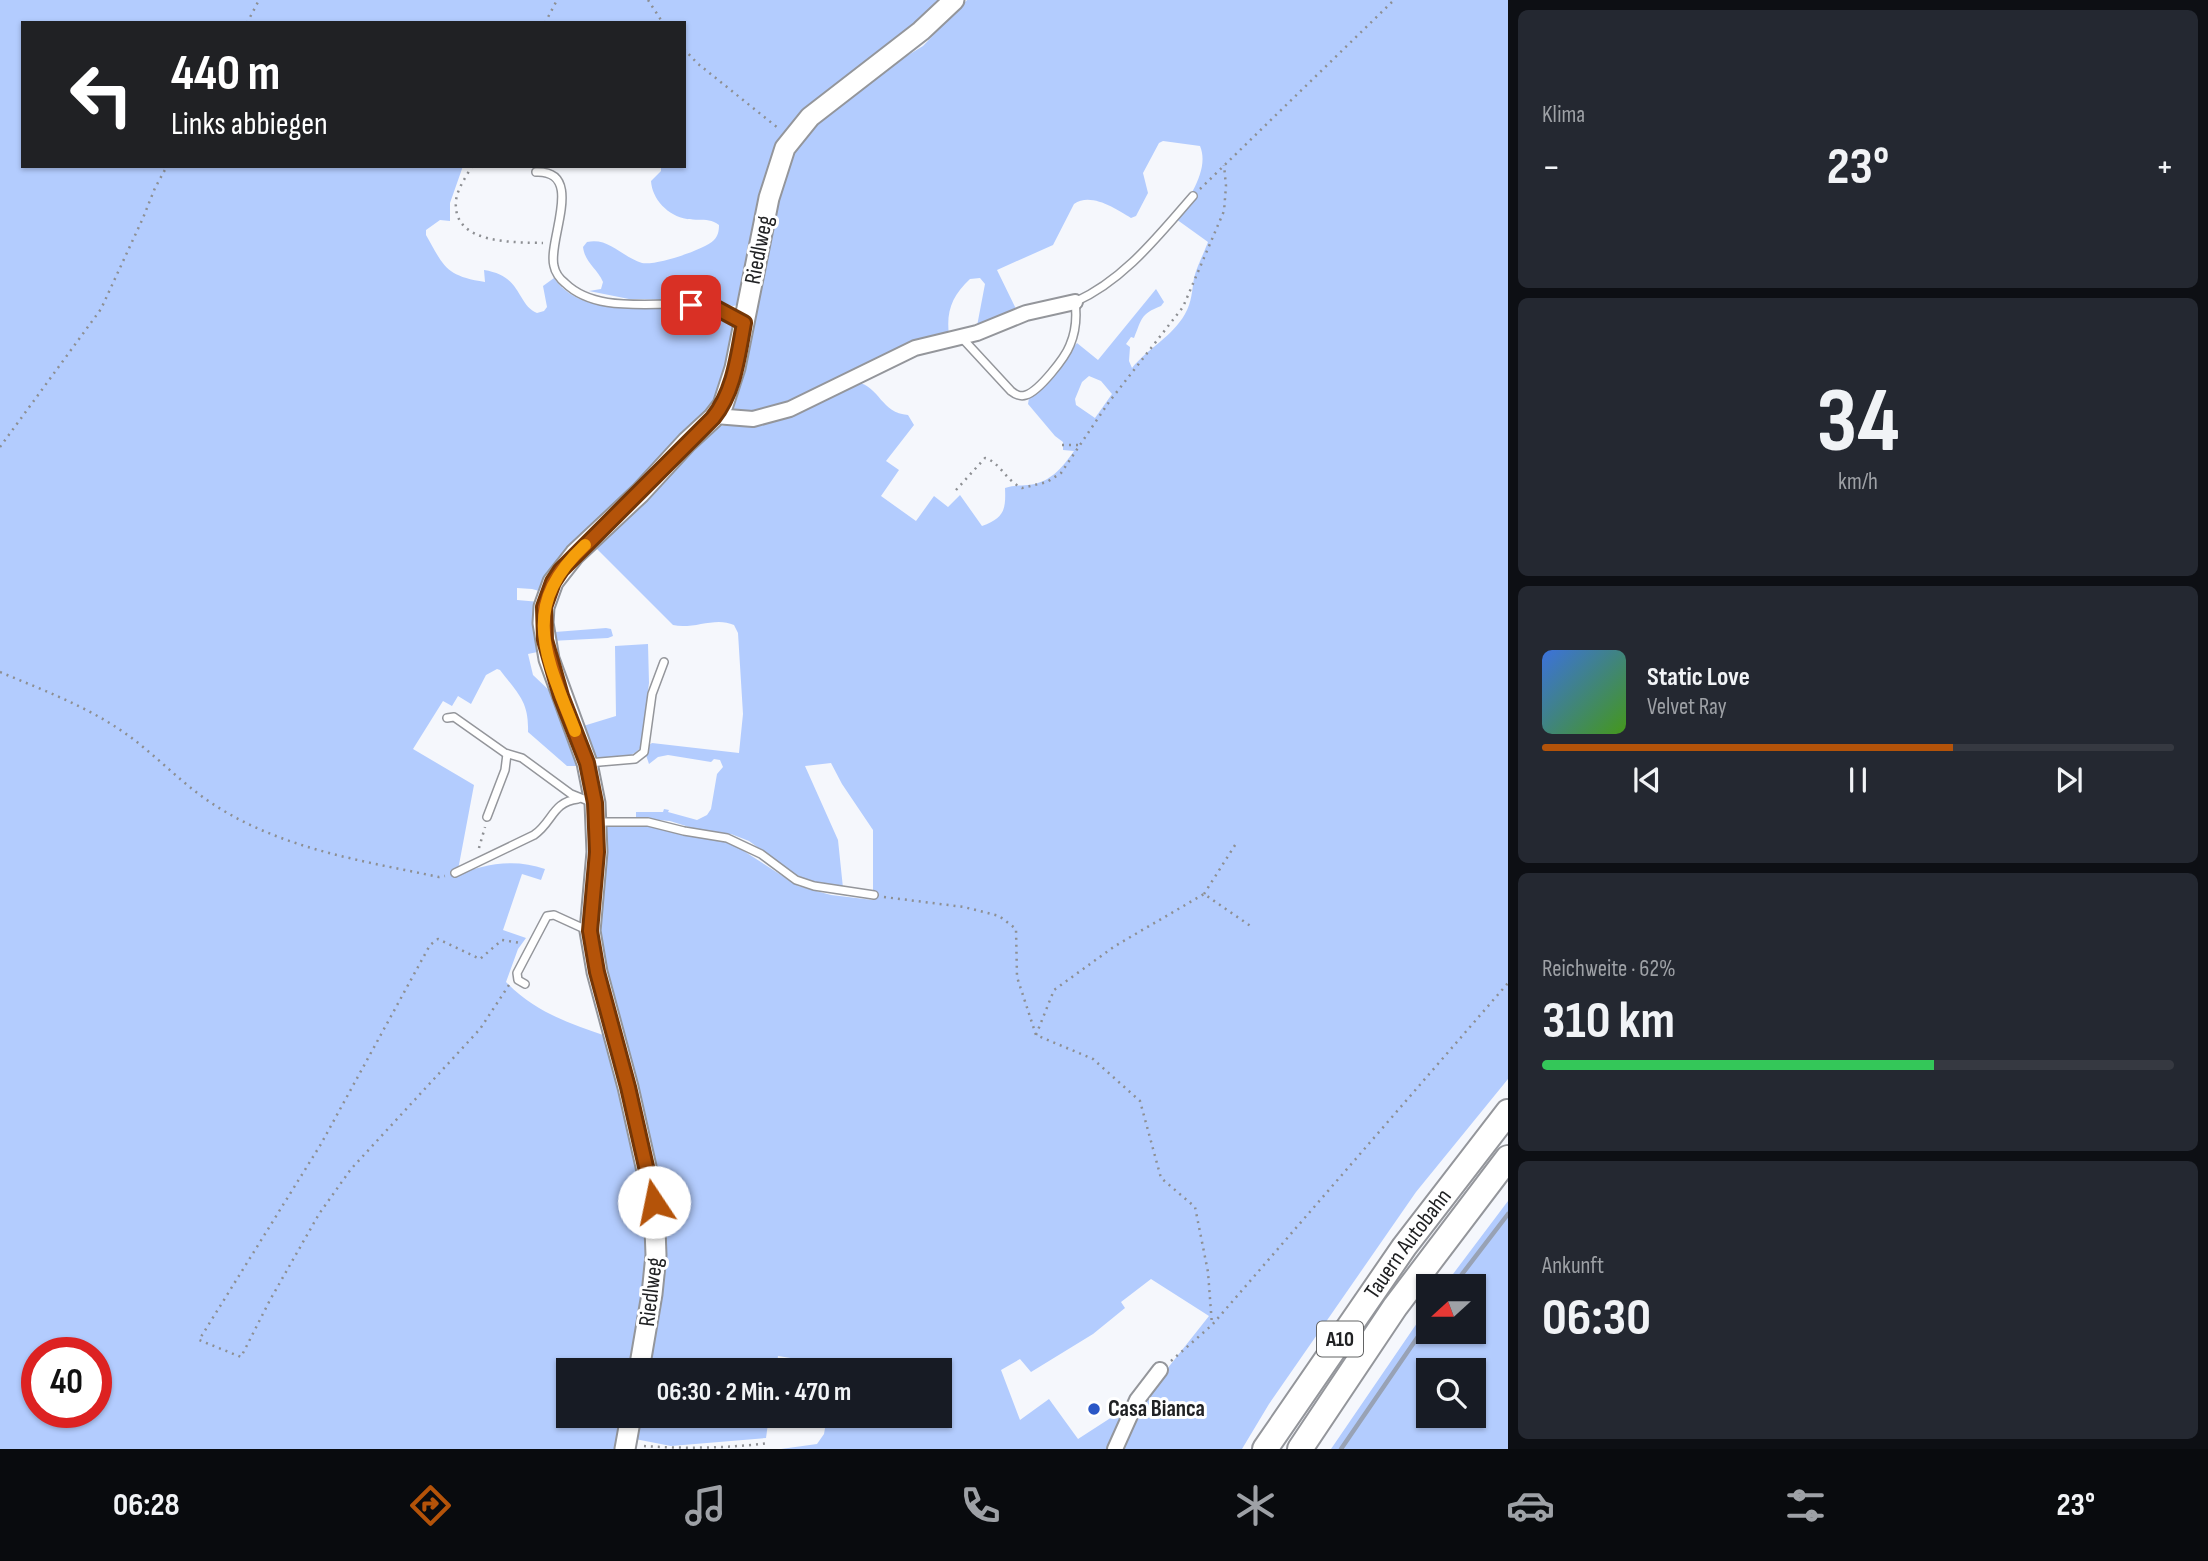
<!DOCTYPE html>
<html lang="de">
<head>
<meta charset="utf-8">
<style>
  :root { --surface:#171b24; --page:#242831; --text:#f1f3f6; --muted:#9ea1a6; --line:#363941; --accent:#b45309 }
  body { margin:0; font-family:"Sofia Sans Condensed",sans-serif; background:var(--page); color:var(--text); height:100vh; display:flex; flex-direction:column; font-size:26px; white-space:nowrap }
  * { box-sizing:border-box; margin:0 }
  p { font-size:23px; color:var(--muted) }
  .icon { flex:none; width:38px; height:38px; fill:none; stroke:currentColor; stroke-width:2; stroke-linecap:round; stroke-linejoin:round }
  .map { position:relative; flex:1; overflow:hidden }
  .details { display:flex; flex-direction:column; gap:10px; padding:10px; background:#0d0f14; width:700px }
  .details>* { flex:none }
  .top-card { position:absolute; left:21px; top:21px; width:665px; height:147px; border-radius:0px; box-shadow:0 2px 5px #0004; background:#202124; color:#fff; overflow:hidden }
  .needle { width:46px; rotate:249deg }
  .buttons { position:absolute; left:1416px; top:1274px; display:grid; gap:14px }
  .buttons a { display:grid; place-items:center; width:70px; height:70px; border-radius:0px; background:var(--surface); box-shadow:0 2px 5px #0004; font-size:35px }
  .speed { position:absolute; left:21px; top:1337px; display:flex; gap:14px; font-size:35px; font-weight:700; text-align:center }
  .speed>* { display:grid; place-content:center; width:91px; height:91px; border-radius:50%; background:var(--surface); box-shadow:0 2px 5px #0004; line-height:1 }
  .speed .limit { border:10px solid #d22; background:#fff; color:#111 }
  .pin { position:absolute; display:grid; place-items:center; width:60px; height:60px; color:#fff; margin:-30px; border-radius:14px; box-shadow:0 4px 10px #0006 }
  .me { position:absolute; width:77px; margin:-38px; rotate:349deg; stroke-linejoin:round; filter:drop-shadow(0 0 5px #0008) }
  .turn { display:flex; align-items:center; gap:24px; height:147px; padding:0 35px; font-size:32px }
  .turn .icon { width:91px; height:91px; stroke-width:2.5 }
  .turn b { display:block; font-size:49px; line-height:60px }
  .big { font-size:52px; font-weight:700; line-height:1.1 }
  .details .widget { flex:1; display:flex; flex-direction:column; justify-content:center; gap:10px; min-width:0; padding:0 24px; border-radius:10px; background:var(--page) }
  .details .dial { align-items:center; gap:0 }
  .dial b { font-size:91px; line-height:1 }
  .song { display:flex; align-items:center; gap:21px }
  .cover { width:84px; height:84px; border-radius:10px; background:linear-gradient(135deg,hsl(220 70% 55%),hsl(100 70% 35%)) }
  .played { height:7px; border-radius:4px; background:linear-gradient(90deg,var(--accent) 65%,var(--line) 65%) }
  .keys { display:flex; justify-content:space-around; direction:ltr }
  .heat { display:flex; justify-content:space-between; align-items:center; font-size:38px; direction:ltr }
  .charge { height:10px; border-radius:5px; background:linear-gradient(90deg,#34c759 62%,var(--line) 0) }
  .trip { position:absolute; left:556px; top:1358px; width:396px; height:70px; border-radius:0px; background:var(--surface); box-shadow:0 2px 5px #0004; font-weight:700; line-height:70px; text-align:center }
  .dock { display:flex; height:112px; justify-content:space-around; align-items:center; background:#090b0e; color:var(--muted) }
  .dock .icon { width:49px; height:49px }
  .dock .selected { color:var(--accent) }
  .dock b { font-size:32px; color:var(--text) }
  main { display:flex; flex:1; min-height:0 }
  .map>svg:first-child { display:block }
  .green { fill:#b3ccfe; fill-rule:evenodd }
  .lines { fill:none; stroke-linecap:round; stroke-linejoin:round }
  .stream { stroke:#98a2b5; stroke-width:4.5 }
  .lane-casing { stroke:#94969b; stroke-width:10 }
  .street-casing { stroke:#94969b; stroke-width:18 }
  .secondary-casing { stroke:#94969b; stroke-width:23 }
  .highway-casing { stroke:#94969b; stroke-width:28 }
  .path { stroke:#8d8f93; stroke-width:2.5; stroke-dasharray:2 5; stroke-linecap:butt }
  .lane { stroke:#fff; stroke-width:7 }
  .street { stroke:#fff; stroke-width:14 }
  .secondary { stroke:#fff; stroke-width:19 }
  .highway { stroke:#fff; stroke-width:24 }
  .route-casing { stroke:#753606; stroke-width:18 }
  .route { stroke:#b45309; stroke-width:12 }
  .slow { stroke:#f59e0b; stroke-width:12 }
  .poi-dot { fill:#2a57c6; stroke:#fff; stroke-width:2.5 }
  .labels { text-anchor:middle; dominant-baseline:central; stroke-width:6; stroke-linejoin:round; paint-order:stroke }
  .shield { fill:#fff; stroke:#636465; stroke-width:2 }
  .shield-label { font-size:21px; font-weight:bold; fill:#202123 }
  .street-label { font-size:23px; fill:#202123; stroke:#fff }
  .poi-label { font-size:23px; font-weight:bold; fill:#202123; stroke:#fff; text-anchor:start }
</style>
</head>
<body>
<main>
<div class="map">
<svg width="1508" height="1449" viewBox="0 0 1508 1449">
  <rect width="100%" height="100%" fill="#f5f7fc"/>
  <g class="green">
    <path d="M0,0H948L798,124L738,305L733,306L710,301L688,300L629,299L589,291L601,289L603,282C597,268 585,263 583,247L587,242C609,237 622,257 642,263C655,266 704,250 714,240C718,236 719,231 719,225C709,217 699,221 687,219C668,216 652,199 651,181L661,171V166H684V23H23V166H463L450,203V221L440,220L426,230V235C444,267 446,276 485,282L484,270C523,276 516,304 537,313L544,311L547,307L543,286L554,278C589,329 677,293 721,315C728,318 732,325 735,331L722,396L543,592L532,589L517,588V600L540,602L542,651L528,654L533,675L553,694L582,766H567L528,732C529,701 518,694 500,670L497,669L486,675L471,704L458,696L452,706L443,701L413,749L474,785L458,870L453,877C482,864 514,858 545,869L541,880L522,874L503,930L526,938L518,949L506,982C536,1013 569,1023 609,1037L636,1133L652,1261L635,1370H569V1416H626L619,1449H0ZM37,1353H96V1412H37Z"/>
    <path d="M967,0H1508V1079L1416,1192L1269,1404L1242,1449H1120L1148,1393L1209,1316L1151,1279L1121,1302L1125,1308L1093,1334L1031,1372L1020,1359L1001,1370L1020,1420L1049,1399L1078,1439L1126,1408L1108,1449H781L817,1444L824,1434L827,1416H940V1370H835V1365L778,1356L776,1370H643L661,1233L665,1225L663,1201L595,944L601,827L654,826L733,844L798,886L831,895L873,900V830L842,784L831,763L805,766L838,840L843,888L813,882L794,874L749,841L731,834L708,833L670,821L636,818V812H663L664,809L669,810L668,812L697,820L707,815L711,809L717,774L723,767L720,760L714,759L711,762L668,755L658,757L649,764L646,755L649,745L652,743L739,753L743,714L738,633L734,625C715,616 693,630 673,625L592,544L712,427L755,422L857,382C880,387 881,413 908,415L914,425L886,461L899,470L881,496L916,521L934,496L948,507L960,495L982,526C1004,518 1006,510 1005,488C1014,485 1019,486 1028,485C1050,483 1062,468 1074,451L1063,450V442L1055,436L1028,404L1029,398L1077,343L1098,360L1156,289L1164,302L1161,306C1140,314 1142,319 1134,338L1131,337L1126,344L1130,347L1129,361L1132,368C1148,348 1172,337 1185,314C1192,302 1192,290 1194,278C1197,266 1204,253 1208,242L1176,219C1188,199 1210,170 1200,146L1163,141L1159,143L1143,173L1148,193L1136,216L1131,218C1116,209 1091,192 1074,204L1053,245L997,270L1017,311L977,326L985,284L980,278L970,279C952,296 946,311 949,335L803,400L756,414L732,411L729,404L766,234L797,134L872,77L923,46ZM1089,376L1101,381L1112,394L1095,418L1076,405L1075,399L1082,382Z"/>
    <polygon points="553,609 555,632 606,628 611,629 613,636 608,638 551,641"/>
    <path d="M648,644L649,683L641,747C632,760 609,760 594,757L580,727L616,716L615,646Z"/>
    <path d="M1508,1201V1449H1331L1428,1307V1332H1474V1286H1444ZM1428,1370H1474V1416H1428Z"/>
    <polygon points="640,1416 769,1416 766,1438 671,1446 635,1439"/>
  </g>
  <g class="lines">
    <g class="stream">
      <polyline points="1453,1286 1508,1214"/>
      <polyline points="1341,1449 1428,1322"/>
    </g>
    <g class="lane-casing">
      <g id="lane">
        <path d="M536,172C586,170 547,241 554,266C555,272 560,279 565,283C602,319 670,296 715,308C725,310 735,317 743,323"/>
        <path d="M962,338L1011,391C1016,395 1020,397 1026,395C1039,391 1065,358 1070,345C1076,331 1077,317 1075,302C1124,280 1158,236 1193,196"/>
        <polyline points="447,718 454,717 505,753 522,758 571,794 591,802"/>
        <polyline points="588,763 635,759 644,752 652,694 664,662"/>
        <polyline points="487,817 505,770 507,754"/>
        <polyline points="597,822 648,822 684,831 727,838 761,854 796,880 814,886 874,895"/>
        <path d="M455,873L534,835C553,822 552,802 578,799"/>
        <polyline points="525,984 518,980 517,973 547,916 554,915 589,931"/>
      </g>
    </g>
    <g class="street-casing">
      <g id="street">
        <polyline points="715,416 753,419 790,409 915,348 977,333 1026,313 1075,302"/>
        <polyline points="1115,1449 1137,1400 1160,1370"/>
      </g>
    </g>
    <g class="secondary-casing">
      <g id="secondary">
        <polyline points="639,1370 652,1294 656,1255 654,1202 628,1087 597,972 590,931 597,852 595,803 587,763 549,659 543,623 544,607 553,582 575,554 640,493 687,442 713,418 723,405 735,368 769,198 785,148 810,117 921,31 954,0"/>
        <polyline points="625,1449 631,1416"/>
      </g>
    </g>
    <g class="highway-casing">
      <g id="highway">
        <path id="s1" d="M1265,1449L1404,1247L1508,1112"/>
        <polyline points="1300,1449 1395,1307 1508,1158"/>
      </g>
    </g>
    <g class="path">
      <polyline points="648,0 663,23"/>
      <polyline points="247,23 259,0"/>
      <polyline points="545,23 557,0"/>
      <polyline points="684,49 697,63 778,128"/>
      <path d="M472,166C466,177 457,189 456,201C452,245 515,242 543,243"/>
      <polyline points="1200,189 1394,0"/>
      <polyline points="1062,445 1079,445"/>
      <polyline points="0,447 101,309 143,218 155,188 167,166"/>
      <path d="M956,490L985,458C1000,462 1006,481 1022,488L1047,482L1061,473L1109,402L1183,307L1224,211L1226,186L1224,165"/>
      <path d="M0,672C45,691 89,707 129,736C159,758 184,786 216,806C283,849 363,861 439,877L445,876"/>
      <polyline points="479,848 485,827"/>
      <polyline points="1204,894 1237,842"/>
      <polyline points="884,897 964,907 999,916 1016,929 1017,977 1036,1035 1093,1059 1140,1101 1161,1178 1195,1207 1208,1272 1212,1325"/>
      <polyline points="509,985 480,1029 351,1169 319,1214 270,1300 241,1357 199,1340 321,1144 430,945 438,939 480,959 502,940 521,943"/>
      <polyline points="1036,1035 1054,990 1115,946 1204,894 1252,927"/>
      <polyline points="1171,1361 1212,1325 1508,983"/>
      <path d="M644,1446C684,1449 729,1448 769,1443"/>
    </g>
    <use href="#lane" class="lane"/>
    <use href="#street" class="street"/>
    <use href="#secondary" class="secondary"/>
    <use href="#highway" class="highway"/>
  </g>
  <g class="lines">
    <g class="route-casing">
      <path id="route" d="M654,1202L628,1087L597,972L590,931L597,852L595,803L587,763L561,696L545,640L544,607L553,582L561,570L713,418C734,392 738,356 744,323L716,308L691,305"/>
    </g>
    <use href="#route" class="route"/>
    <path class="slow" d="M575,731C546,656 518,608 585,545"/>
  </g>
  <circle class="poi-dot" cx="1094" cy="1409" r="7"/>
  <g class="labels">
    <rect class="shield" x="1317" y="1321.5" width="46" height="35" rx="5"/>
    <g class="shield-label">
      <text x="1340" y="1339">A10</text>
    </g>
    <g class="street-label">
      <text transform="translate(759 250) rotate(-79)">Riedlweg</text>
      <text stroke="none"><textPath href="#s1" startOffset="250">Tauern Autobahn</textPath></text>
      <text transform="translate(651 1292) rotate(-83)">Riedlweg</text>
    </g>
    <g class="poi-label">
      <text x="1108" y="1409">Casa Bianca</text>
    </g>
  </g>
</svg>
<div class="buttons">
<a><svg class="needle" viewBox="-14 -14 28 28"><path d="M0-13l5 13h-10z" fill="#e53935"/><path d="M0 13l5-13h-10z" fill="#9ea1a6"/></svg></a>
<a><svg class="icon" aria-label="search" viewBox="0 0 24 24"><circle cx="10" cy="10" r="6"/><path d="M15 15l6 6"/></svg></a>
</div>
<div class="speed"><div class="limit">40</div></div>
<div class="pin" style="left:691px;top:305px;background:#d93025"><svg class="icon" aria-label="arrive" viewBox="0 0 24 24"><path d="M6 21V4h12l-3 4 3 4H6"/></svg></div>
<svg class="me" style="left:654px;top:1202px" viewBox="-20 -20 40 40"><circle r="19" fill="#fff"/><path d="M0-13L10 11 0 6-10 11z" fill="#b45309"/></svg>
<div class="trip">06:30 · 2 Min. · 470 m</div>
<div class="top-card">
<div class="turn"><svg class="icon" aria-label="left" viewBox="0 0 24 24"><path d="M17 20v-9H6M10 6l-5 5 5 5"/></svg><div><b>440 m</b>Links abbiegen</div></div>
</div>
</div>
<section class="details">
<div class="widget"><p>Klima</p>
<div class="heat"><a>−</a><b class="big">23°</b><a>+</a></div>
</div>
<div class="widget dial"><b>34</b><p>km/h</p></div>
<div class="widget">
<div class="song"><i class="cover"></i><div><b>Static Love</b><p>Velvet Ray</p></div></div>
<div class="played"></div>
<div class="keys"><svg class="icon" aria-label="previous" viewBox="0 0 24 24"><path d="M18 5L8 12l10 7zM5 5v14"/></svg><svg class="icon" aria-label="pause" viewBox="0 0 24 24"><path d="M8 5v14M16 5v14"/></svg><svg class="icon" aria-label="next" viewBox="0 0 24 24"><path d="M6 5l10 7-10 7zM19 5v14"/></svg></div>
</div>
<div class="widget"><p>Reichweite · 62%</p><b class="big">310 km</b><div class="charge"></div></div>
<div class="widget"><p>Ankunft</p><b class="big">06:30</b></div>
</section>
</main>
<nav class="dock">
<b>06:28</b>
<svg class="icon selected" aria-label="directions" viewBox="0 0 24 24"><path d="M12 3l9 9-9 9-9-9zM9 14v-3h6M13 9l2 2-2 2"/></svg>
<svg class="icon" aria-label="music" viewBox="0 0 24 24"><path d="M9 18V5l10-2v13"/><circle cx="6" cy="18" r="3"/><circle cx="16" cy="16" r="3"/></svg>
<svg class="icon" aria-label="phone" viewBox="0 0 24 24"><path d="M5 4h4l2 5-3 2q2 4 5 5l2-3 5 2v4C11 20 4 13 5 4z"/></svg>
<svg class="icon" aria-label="climate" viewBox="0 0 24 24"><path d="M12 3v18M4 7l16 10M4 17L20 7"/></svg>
<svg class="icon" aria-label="car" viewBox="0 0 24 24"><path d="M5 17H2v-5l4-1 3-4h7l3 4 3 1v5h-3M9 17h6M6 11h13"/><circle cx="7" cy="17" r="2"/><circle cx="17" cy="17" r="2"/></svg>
<svg class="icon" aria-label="filters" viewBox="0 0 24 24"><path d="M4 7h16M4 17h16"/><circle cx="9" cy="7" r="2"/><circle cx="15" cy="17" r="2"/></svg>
<b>23°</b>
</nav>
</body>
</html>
